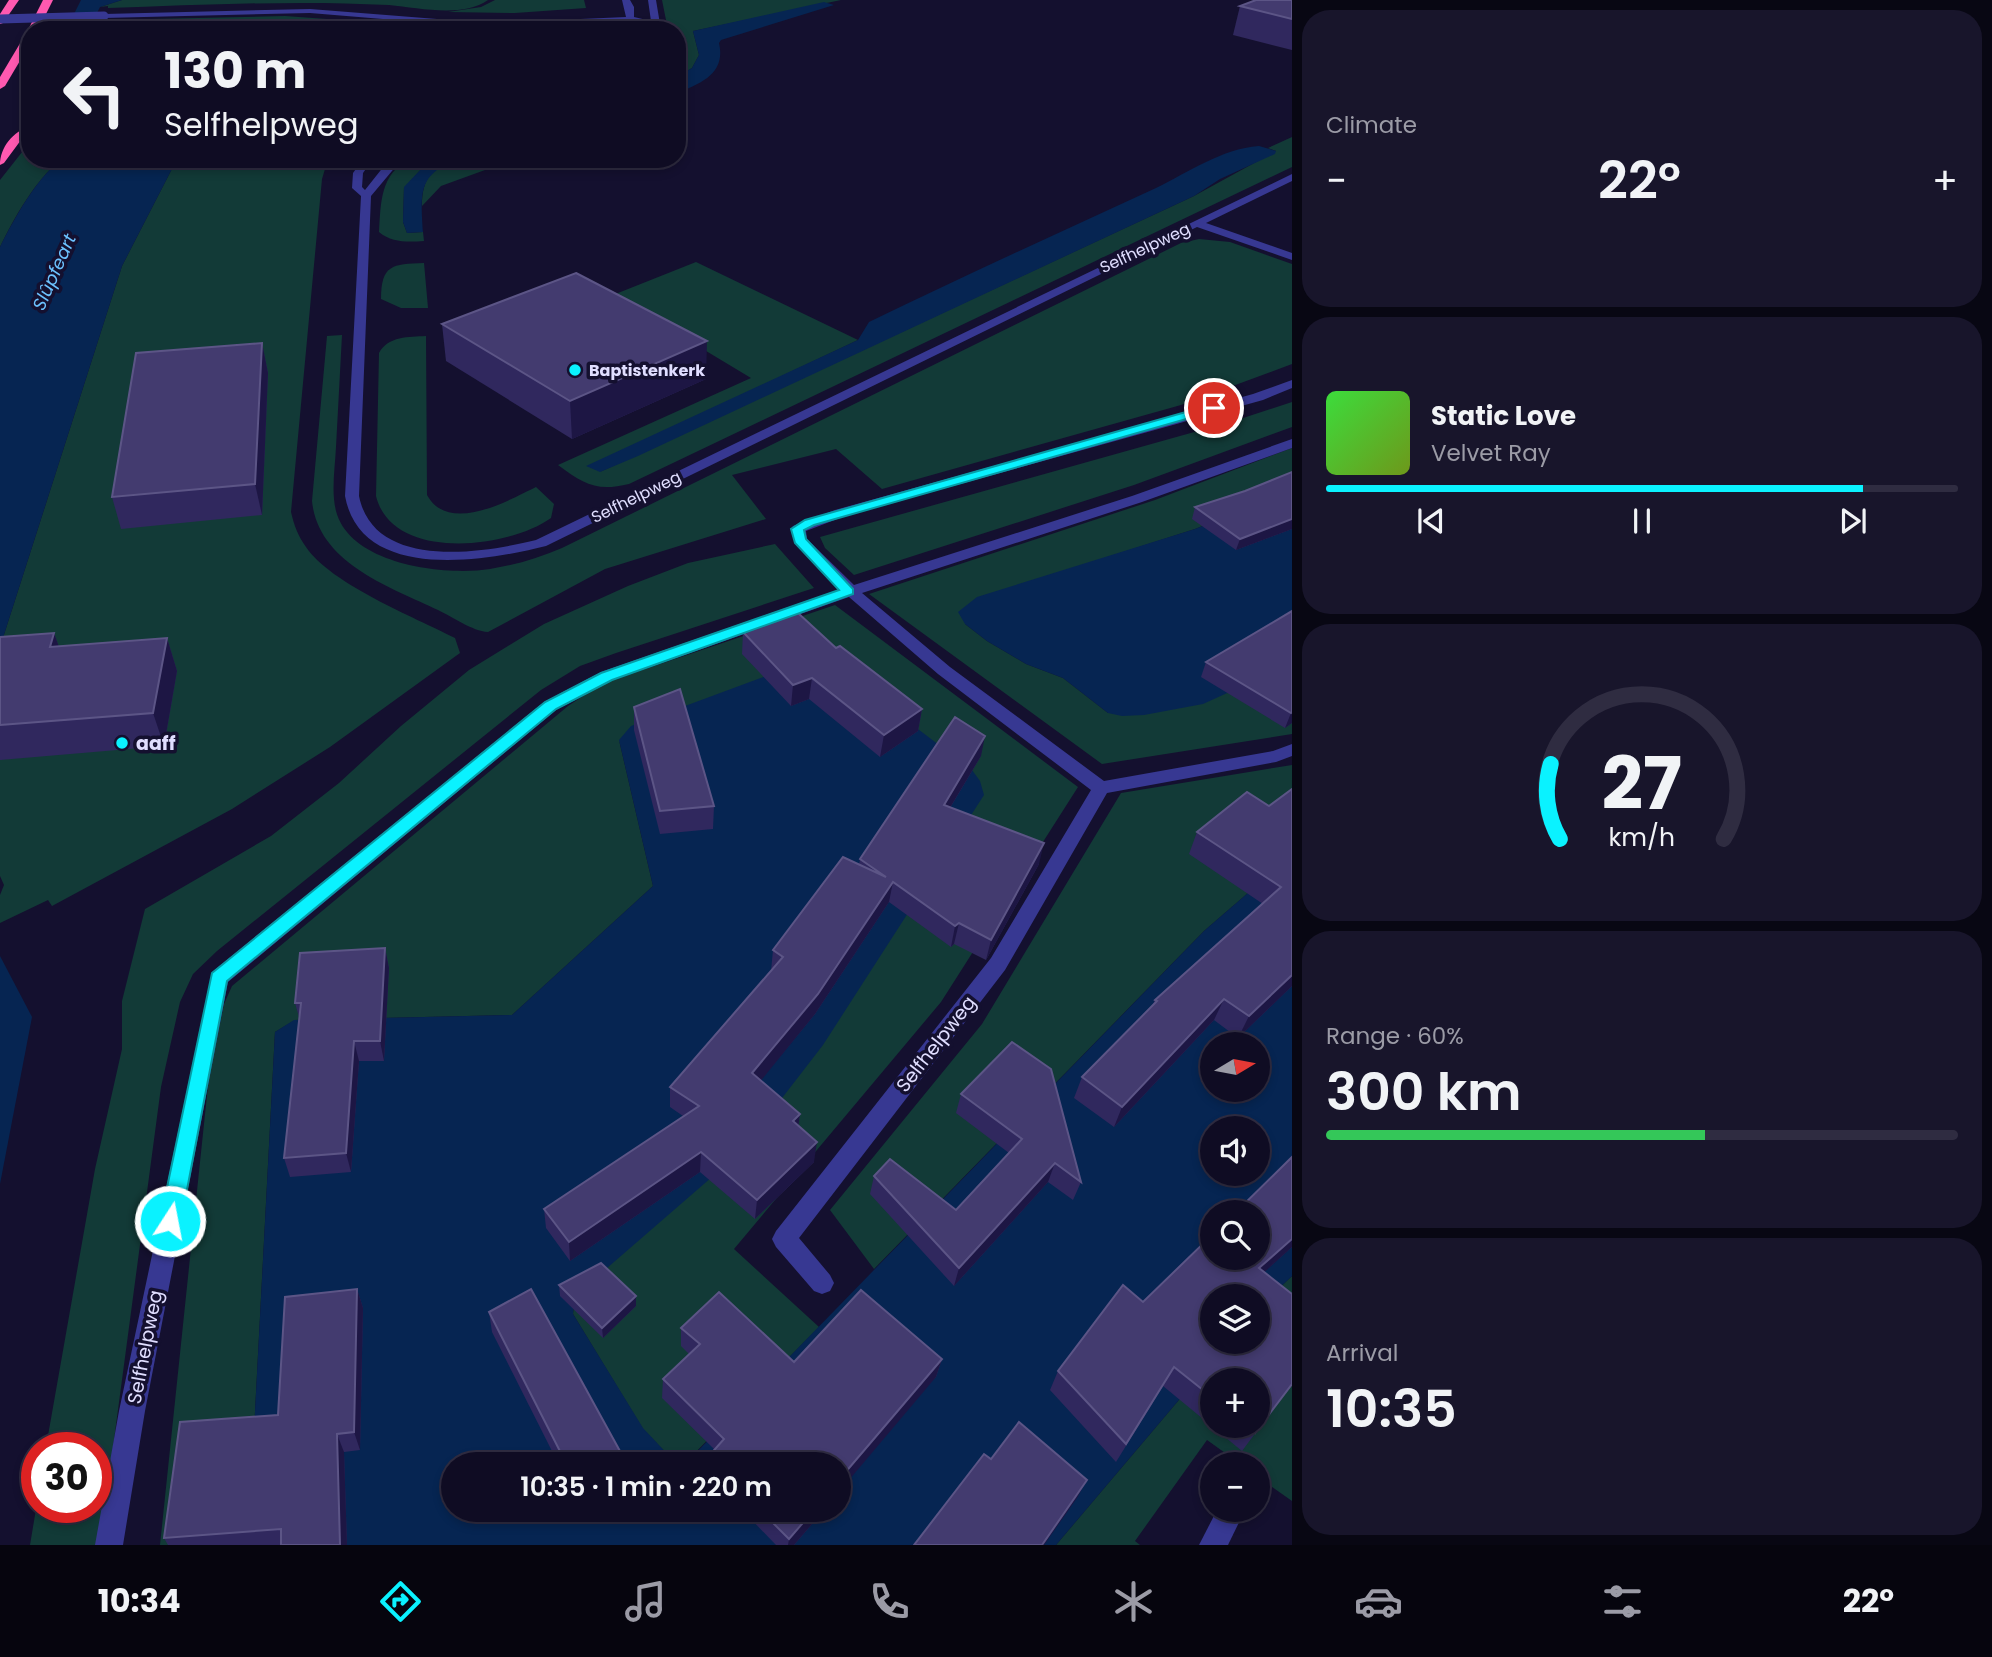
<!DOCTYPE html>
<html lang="en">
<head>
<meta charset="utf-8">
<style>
  :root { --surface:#0f0c23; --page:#18152b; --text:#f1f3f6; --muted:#9b9ba6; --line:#2f2c41; --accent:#0af2ff }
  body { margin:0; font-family:Poppins,sans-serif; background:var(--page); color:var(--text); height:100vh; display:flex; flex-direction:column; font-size:26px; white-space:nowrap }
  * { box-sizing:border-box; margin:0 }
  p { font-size:23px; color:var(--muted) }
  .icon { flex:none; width:38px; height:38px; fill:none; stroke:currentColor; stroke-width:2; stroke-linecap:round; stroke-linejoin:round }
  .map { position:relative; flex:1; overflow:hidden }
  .sheet { display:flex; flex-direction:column; gap:10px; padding:10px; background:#080713; width:700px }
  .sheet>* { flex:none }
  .top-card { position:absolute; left:21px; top:21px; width:665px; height:147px; border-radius:28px; box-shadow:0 4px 10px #0003,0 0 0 2px var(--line); background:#0f0c23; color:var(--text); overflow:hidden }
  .needle { width:46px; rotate:80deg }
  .controls { position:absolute; left:1200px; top:1032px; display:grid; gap:14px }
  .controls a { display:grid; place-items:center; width:70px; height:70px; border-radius:50%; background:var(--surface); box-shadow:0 4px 10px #0003,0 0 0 2px var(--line); font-size:35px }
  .speed { position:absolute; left:21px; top:1432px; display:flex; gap:14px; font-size:35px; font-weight:700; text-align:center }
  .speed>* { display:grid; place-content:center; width:91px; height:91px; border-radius:50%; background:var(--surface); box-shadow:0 4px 10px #0003,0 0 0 2px var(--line); line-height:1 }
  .speed .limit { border:10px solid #d22; background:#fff; color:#111 }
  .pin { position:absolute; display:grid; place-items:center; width:60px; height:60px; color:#fff; margin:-30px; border:4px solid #fff; border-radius:50%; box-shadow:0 2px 7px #0007 }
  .me { position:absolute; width:77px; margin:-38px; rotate:11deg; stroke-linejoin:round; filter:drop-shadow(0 0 5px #0008) }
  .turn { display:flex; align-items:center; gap:24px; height:147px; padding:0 28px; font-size:32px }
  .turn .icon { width:91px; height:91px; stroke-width:2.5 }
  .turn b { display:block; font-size:49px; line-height:60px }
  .big { font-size:52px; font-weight:600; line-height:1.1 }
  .sheet .widget { flex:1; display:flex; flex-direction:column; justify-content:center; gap:10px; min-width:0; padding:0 24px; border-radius:28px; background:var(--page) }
  .sheet .dial { align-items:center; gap:0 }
  .dial svg { height:182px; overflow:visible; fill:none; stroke:var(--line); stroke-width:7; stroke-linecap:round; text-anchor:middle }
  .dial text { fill:var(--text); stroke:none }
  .song { display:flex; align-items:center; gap:21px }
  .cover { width:84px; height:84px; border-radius:10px; background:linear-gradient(135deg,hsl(120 70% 55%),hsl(80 70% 35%)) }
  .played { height:7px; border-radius:4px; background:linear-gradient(90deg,var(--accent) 85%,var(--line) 85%) }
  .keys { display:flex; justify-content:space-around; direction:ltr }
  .heat { display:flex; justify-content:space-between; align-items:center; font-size:38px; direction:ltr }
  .charge { height:10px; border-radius:5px; background:linear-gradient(90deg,#34c759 60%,var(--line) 0) }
  .trip { position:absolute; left:441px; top:1452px; width:410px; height:70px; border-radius:35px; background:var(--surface); box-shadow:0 4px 10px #0003,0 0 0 2px var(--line); font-weight:600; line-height:70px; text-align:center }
  .tabs { display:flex; height:112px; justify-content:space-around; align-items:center; background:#06050e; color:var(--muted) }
  .tabs .icon { width:49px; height:49px }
  .tabs .selected { color:var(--accent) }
  .tabs b { font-size:32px; color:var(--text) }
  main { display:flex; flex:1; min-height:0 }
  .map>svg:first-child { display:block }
  .green { fill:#123a37; fill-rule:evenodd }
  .water { fill:#062552; fill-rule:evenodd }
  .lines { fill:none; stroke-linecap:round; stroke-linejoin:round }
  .minor { fill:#373892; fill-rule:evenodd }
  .highway { fill:#ff59b0; fill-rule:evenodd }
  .minor-bridge { stroke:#373892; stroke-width:9 }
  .wall { fill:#30285e; fill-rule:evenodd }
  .shaded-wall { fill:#1d1644 }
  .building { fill:#433b6f; stroke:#5c5586; stroke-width:2; fill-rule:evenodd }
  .route { fill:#0af2ff; stroke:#069da6; stroke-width:2 }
  .poi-dot { fill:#0af2ff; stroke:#14102f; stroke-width:2.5 }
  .labels { text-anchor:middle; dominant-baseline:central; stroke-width:7; stroke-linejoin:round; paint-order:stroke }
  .far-street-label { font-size:16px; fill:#e0deff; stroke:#14102f }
  .far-poi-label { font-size:16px; font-weight:bold; fill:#e0deff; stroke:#14102f; text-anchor:start }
  .far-water-label { font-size:18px; font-style:italic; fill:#6cc2ff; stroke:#14102f }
  .poi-label { font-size:19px; font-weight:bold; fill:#e0deff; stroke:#14102f; text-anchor:start }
  .street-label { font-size:19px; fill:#e0deff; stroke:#14102f }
</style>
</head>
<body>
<main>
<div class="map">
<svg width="1292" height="1545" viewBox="0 0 1292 1545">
  <rect width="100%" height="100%" fill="#14102f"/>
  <g class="green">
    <path d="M122,0H488C463,18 419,8 389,5C294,0 202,5 108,8V6L100,7Z"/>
    <polygon points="495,0 584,0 586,8 515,13 448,12 481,7"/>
    <polygon points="662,0 841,0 693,31 699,55 692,68 677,77 677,30 668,30"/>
    <polygon points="285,16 481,30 112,30 91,23 101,23 103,20"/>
    <path d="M1292,137V167L629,484C596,492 584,484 558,465L751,378L613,295L696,262L858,340L763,385L600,472L1194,196L1276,151L1268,148Z"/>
    <path d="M30,142V159H61C35,181 15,216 0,247V180Z"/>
    <path d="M177,159H328L322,179L291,512C294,525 298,536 306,547C331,584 414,617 455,638L460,653L330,747L232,809L52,906L48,900L0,923V895L4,885L0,876V647L122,266Z"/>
    <path d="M410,159H439L424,166L404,188L403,222L407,233L423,232L424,241C408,242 392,243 379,232C381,202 380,174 410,159Z"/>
    <path d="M458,159H481L496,166L441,186L422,206C422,177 432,169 458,159Z"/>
    <path d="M1199,239L1230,242L1292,264V364L1181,405L882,489L836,449L732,475L766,519L605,569L488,632C472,631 453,617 438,610C390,587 318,563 312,501L327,336L342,335C340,372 338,410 336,447C335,468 331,491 336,511C350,565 445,576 490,569C515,565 539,558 562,548L1181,243Z"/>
    <path d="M424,263L428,308H401L381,299C381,265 392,264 424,263Z"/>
    <path d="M426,336L427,495C449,535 509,500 536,487L554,504L551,518C508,549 392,562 376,496L379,353C388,336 409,337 426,336Z"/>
    <polygon points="1292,402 1292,427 1134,485 854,575 825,548 820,537 1237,420"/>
    <polygon points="1292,448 1292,491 1195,529 1117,554 965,624 987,641 1026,664 1063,678 1108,713 1292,655 1292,734 1102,764 869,594 1155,500"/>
    <polygon points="775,544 814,588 616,653 580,666 541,690 217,951 193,974 180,1002 161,1087 100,1545 30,1545 37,1503 37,1507 96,1507 96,1447 46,1447 95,1169 122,1049 122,1001 145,909 271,836 339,783 401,726 469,670 544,624 628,586 688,563"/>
    <polygon points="835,605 1078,787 941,1002 734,1249 819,1327 687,1461 672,1459 643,1429 573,1314 575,1292 759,1128 619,740 653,886 512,1015 295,1020 275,1032 248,1545 160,1545 209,1076 224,1004 232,986 568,706 601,684"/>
    <polygon points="1292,765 1292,855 1204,931 874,1269 830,1210 982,1024 1121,793"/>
    <path d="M1292,1276V1501L1258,1477V1465H1242L1207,1440L1135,1541L1140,1545H1056L1228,1342H1258V1308ZM1213,1381H1258V1426H1213Z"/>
  </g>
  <g class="water">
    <polygon points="81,0 122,0 100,7 92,23 112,30 66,30"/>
    <path d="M824,2L834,5L721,40L719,43C726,73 702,83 677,93V77L692,68L699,55L693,31Z"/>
    <path d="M1259,146L1276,151L1275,154L1220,179L1194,196L638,456L600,472L586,466L858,340L869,322C964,276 1060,232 1156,188C1189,172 1221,149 1259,146Z"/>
    <path d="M61,159H177L122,266L0,647V247C15,217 35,181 61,159Z"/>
    <path d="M439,159H458C417,175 421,193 423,232L407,233L403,222L404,187L424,166Z"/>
    <polygon points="1292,491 1292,655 1236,689 1203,704 1144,715 1122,716 1108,713 1063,678 1026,664 987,641 965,624 958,612 977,597 1195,529"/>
    <path d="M793,666L836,667L972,770L980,781L984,795L823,1045L759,1128L712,1177L599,1275L575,1292L573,1314L643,1428L672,1459L688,1461L1204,931L1292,855V1276L1258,1308V1297H1213V1342H1228L1056,1545H248L275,1032L294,1020L512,1015L653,886L619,740L631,726ZM1213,1045H1258V1090H1213ZM1213,1129H1258V1174H1213ZM1213,1213H1258V1258H1213ZM453,1465H838V1510H453Z"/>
    <polygon points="0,956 32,1017 0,1184"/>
  </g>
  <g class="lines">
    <g class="minor">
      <polygon points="622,0 630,0 634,7 634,17 651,21 648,0 656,0 661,30 653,30 652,26 635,22 635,30 627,30 627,22 535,25 531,23 535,21 626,17"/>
      <polygon points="310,9 550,28 554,30 516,30 310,13 104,18 100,16 104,14"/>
      <path d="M363,159H373L363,173L362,187L365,190L388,161L402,159L371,196L359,496C374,571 483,553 536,540L1292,174V181L1206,223L1292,253V260L1197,227L546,546C486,561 361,583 345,496L361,196L352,188L353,173Z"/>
      <polygon points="1292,380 1292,388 1263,400 845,516 806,531 807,539 854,585 1132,496 1292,439 1292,448 1142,502 862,593 950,667 1104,781 1273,751 1292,744 1292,756 1276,762 1107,793 1005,970 799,1238 830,1275 834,1283 830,1291 822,1294 814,1291 776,1247 772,1239 776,1231 991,958 1091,790 938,674 849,597 613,680 556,710 228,982 145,1411 123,1545 95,1545 119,1411 212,972 544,702 601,672 841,589 795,543 791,529 793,526 835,510 1253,394"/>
      <polygon points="1217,1510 1245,1510 1228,1545 1199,1545"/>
    </g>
    <g class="highway">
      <polygon points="9,0 19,0 3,23 0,24 0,14"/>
      <polygon points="43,0 53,0 38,30 30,30 30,32 28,30"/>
      <polygon points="30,32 30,44 5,86 0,89 0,77 25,35"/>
      <path d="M30,126V134L21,140L4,163L0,165C0,147 13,132 30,126Z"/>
    </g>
    <polyline class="minor-bridge" points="0,19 104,16"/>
  </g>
  <g class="wall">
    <polygon points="1292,0 1292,50 1233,35 1240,6"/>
    <polygon points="442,324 706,379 572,439 446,361"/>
    <polygon points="262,343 268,373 262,515 121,529 112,497"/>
    <polygon points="1292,472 1292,529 1236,550 1192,519 1195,507 1245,491"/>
    <polygon points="1292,611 1292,723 1285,728 1201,677 1206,662"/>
    <polygon points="743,632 836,648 922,709 918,731 880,757 809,699 791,706 742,654"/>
    <polygon points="54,633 59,647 167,638 177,671 164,746 0,760 0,637"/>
    <polygon points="634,707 714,806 713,829 660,834 634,730"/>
    <polygon points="981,756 950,808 1039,864 986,960 954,944 951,947 889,902 815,1014 760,1081 800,1114 798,1126 814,1162 755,1219 700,1172 570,1261 546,1228 544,1209 683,1116 670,1107 670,1087 771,971 773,950 859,865 860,859"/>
    <polygon points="1292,789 1292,986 1238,1038 1214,1020 1114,1127 1074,1098 1082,1077 1152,1006 1155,1000 1263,904 1189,854 1197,832 1269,806"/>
    <polygon points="385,948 389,968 384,1061 359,1061 351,1172 290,1177 284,1158 299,1017 295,1003"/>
    <polygon points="961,1094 1081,1182 1073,1200 1048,1182 954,1286 870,1194 874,1176 956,1210 1009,1153 956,1113"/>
    <path d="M1292,1157V1247L1264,1272L1292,1384L1242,1451L1163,1386L1116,1462L1050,1390L1058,1371L1143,1302ZM1213,1381L1258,1426H1213Z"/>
    <polygon points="559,1285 636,1306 603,1338 560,1296"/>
    <polygon points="357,1289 363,1308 360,1450 344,1452 347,1545 168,1545 164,1538 278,1415"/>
    <polygon points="489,1312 621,1453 621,1465 559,1465 492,1332"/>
    <polygon points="681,1328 794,1362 942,1359 936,1377 838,1465 707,1465 708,1457 714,1449 662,1398 663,1379 689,1354 681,1346"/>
    <polygon points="742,1510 824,1510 794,1545 776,1545"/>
  </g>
  <g class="shaded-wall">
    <polygon points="707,341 706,379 572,439 570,401"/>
    <polygon points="262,343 268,373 262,515 255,484"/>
    <polygon points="1292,519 1292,529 1236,550 1240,539"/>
    <polygon points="54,633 66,666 50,647"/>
    <polygon points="167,638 177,671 164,746 153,713"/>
    <polygon points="812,678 809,699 791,706 793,685"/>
    <polygon points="922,709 918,731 880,757 884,735"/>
    <polygon points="1292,712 1292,723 1285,728 1291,713"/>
    <polygon points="985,736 981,756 939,826 944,805"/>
    <polygon points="1044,843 1039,864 986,960 991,940"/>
    <polygon points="893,882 889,902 815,1014 750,1094 752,1073"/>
    <polygon points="959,923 954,944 951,947 955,926"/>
    <polygon points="385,948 389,968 384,1061 380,1041"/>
    <polygon points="1292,975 1292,986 1238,1038 1249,1016"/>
    <polygon points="1224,999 1214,1020 1114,1127 1122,1107"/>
    <polygon points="354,1041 359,1061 351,1172 346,1153"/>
    <polygon points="800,1114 797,1134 793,1121"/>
    <polygon points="817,1142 814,1162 755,1219 757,1200"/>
    <polygon points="701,1152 700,1172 570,1261 569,1242"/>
    <polygon points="1055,1163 1048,1182 954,1286 959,1268"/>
    <polygon points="1292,1239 1292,1247 1247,1288 1259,1268"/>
    <polygon points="357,1289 363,1308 360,1450 354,1432"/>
    <polygon points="636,1296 636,1306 603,1338 602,1328"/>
    <polygon points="942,1359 936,1377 838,1493 838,1481"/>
    <polygon points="337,1434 344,1452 347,1545 340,1545"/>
    <polygon points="621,1453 621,1465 601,1465"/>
    <polygon points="1087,1480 1077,1498 1044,1545 1042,1545"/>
    <polygon points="814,1510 824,1510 794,1545 788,1545 789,1539"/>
  </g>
  <g class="building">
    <polygon points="1256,0 1292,0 1292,19 1240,6"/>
    <polygon points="576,273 707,341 570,401 442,324"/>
    <polygon points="262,343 255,484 112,497 136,353"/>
    <polygon points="1292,472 1292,519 1240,539 1195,507 1245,491"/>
    <polygon points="1292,611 1292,712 1291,713 1206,662"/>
    <polygon points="798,613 836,648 840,646 922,709 884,735 812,678 793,685 743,632"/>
    <polygon points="54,633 50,647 167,638 153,713 0,725 0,637"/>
    <polygon points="680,689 714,806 660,811 634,707"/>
    <polygon points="955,717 985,736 944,805 1044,843 991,940 959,923 955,926 893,882 818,994 752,1073 800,1114 793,1121 817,1142 757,1200 701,1152 569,1242 544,1209 699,1106 670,1087 783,957 773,950 843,857 886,877 860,859"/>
    <polygon points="1292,789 1292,975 1249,1016 1224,999 1122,1107 1082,1077 1157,1001 1155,1000 1281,887 1197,832 1247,792 1269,806"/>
    <polygon points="385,948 380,1041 354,1041 346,1153 284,1158 301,1003 295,1003 300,953"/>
    <polygon points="1012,1042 1051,1069 1081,1182 1055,1163 959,1268 874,1176 890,1159 956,1210 1022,1139 961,1094"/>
    <path d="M1292,1157V1239L1259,1268L1292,1294V1384L1255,1433L1247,1426H1258V1381H1213V1398L1174,1367L1126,1444L1058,1371L1123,1285L1143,1302L1213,1234V1258H1258V1213H1235ZM1213,1297H1258V1342H1213Z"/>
    <polygon points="601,1263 636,1296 602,1328 559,1285"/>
    <polygon points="357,1289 354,1432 337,1434 340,1545 281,1545 281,1529 164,1538 180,1422 278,1415 285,1297"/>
    <polygon points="531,1289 621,1453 601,1465 567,1465 489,1312"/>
    <polygon points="861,1290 942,1359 838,1481 838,1465 715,1465 708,1457 724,1439 663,1379 700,1344 681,1328 719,1292 794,1362"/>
    <polygon points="1019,1422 1087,1480 1042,1545 914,1545 984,1454 991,1459"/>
    <polygon points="760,1510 814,1510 789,1539"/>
  </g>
  <polygon class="route" points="1214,404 1218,405 1218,410 814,525 804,530 806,539 853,589 853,594 612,680 556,709 227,981 181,1221 178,1228 170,1231 163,1228 160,1221 212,973 545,702 601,673 839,590 795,543 791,529 805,520"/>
  <g class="poi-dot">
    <circle cx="575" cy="370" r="7"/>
    <circle cx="122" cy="743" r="7"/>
  </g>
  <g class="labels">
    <g class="far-street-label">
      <text transform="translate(1145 248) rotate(-25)">Selfhelpweg</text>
      <text transform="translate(636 497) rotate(-26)">Selfhelpweg</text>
    </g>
    <g class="far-poi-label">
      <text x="589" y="370">Baptistenkerk</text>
    </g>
    <g class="far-water-label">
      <text transform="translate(54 272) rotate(-66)">Slûpfeart</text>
    </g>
    <g class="poi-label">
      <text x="136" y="743">aaff</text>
    </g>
    <g class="street-label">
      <text transform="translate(936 1044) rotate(-52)">Selfhelpweg</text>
      <text transform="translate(145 1347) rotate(-79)">Selfhelpweg</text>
    </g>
  </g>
</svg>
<div class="controls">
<a><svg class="needle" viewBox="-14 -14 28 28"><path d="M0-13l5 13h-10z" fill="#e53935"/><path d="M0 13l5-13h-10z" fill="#9b9ba6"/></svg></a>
<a><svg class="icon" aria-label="sound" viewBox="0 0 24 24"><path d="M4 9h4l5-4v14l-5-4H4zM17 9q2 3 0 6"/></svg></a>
<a><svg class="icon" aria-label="search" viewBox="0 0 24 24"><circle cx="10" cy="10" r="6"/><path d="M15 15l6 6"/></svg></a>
<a><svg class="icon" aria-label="layers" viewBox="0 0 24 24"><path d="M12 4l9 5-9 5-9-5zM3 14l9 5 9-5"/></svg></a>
<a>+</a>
<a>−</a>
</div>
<div class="speed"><div class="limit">30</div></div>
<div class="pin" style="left:1214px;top:408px;background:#d93025"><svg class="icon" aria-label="arrive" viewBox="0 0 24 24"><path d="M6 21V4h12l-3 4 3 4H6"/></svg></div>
<svg class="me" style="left:170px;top:1221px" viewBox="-20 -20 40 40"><circle r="17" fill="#0af2ff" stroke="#fff" stroke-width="3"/><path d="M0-11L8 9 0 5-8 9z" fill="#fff"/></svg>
<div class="trip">10:35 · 1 min · 220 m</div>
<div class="top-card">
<div class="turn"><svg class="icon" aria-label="left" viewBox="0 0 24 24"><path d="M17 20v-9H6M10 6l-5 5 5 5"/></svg><div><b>130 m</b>Selfhelpweg</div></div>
</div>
</div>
<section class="sheet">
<div class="widget"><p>Climate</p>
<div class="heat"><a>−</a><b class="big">22°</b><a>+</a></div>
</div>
<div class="widget">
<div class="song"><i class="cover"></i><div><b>Static Love</b><p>Velvet Ray</p></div></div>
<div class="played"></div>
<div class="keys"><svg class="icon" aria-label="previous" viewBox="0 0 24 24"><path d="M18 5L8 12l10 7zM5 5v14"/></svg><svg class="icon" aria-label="pause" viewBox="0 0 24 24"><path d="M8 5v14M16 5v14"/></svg><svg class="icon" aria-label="next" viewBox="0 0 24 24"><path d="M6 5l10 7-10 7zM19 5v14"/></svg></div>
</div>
<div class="widget dial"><svg viewBox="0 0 100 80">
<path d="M14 69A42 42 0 1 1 86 69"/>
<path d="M14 69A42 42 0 0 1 10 36" stroke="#0af2ff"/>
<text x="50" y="56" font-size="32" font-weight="700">27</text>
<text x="50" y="72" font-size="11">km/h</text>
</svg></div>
<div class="widget"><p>Range · 60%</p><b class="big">300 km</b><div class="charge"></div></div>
<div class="widget"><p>Arrival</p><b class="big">10:35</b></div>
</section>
</main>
<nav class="tabs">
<b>10:34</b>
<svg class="icon selected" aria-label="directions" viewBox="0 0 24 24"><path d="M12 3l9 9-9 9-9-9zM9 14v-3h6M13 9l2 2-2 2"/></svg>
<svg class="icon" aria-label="music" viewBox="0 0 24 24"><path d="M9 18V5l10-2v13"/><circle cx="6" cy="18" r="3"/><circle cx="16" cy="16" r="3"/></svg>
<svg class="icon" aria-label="phone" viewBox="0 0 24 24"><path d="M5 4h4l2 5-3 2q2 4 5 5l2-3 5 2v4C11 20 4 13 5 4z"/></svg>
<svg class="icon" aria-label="climate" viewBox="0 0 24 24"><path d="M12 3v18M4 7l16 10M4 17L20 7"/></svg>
<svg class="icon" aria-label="car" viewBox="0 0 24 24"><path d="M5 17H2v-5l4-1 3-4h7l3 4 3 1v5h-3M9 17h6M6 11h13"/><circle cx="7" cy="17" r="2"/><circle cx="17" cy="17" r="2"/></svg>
<svg class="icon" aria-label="filters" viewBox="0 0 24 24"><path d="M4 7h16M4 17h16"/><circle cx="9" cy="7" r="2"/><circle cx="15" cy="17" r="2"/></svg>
<b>22°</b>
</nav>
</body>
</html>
